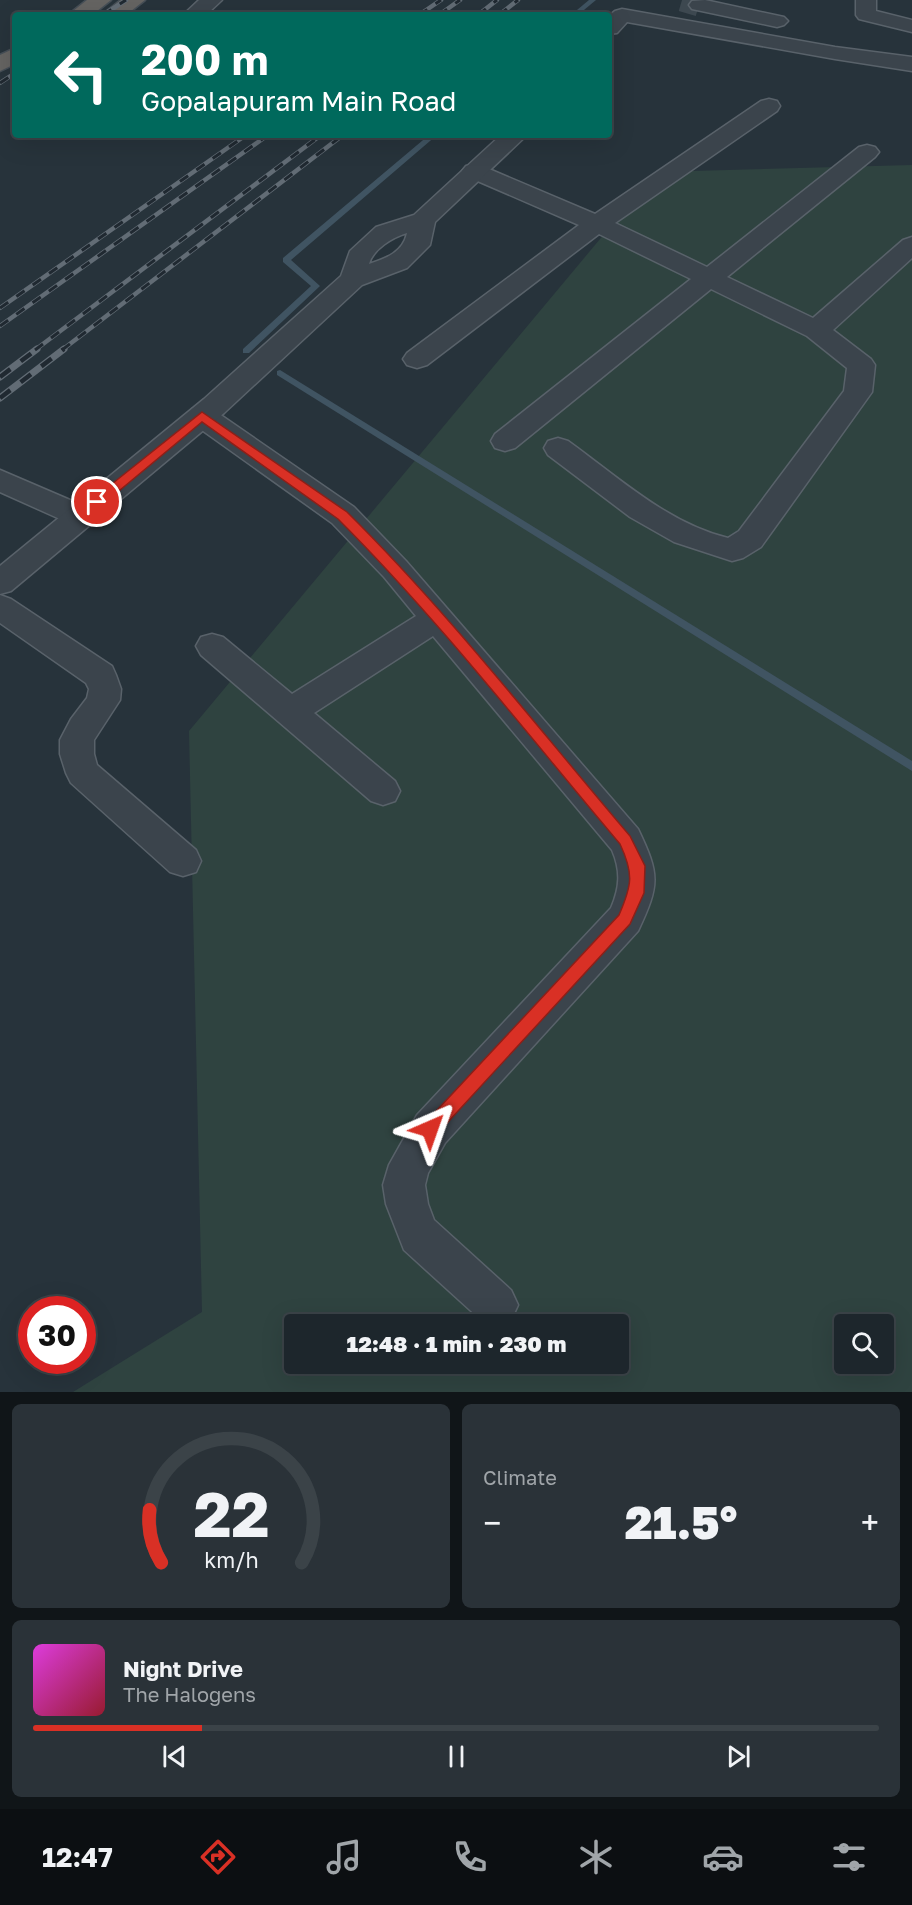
<!DOCTYPE html>
<html lang="en">
<head>
<meta charset="utf-8">
<style>
  :root { --surface:#1d262c; --page:#2a3238; --text:#f1f3f6; --muted:#a0a5a9; --line:#3b4348; --accent:#d93025 }
  body { margin:0; font-family:"Golos Text",sans-serif; background:var(--page); color:var(--text); height:100vh; display:flex; flex-direction:column; font-size:22px; white-space:nowrap }
  * { box-sizing:border-box; margin:0 }
  p { font-size:20px; color:var(--muted) }
  .icon { flex:none; width:33px; height:33px; fill:none; stroke:currentColor; stroke-width:2; stroke-linecap:round; stroke-linejoin:round }
  .map { position:relative; height:1392px; overflow:hidden }
  .sheet { display:flex; flex-direction:column; gap:12px; padding:12px; background:#101518; flex:1 }
  .sheet>* { flex:none }
  .hud { position:absolute; left:12px; top:12px; width:600px; height:126px; border-radius:6px; box-shadow:0 6px 24px #0002,0 0 0 2px var(--line); background:#00695c; color:#fff; overflow:hidden }
  .tools { position:absolute; left:834px; top:1314px; display:grid; gap:12px }
  .tools a { display:grid; place-items:center; width:60px; height:60px; border-radius:6px; background:var(--surface); box-shadow:0 6px 24px #0002,0 0 0 2px var(--line); font-size:30px }
  .speed { position:absolute; left:18px; top:1296px; display:flex; gap:12px; font-size:30px; font-weight:700; text-align:center }
  .speed>* { display:grid; place-content:center; width:78px; height:78px; border-radius:50%; background:var(--surface); box-shadow:0 6px 24px #0002,0 0 0 2px var(--line); line-height:1 }
  .speed .limit { border:9px solid #d22; background:#fff; color:#111 }
  .pin { position:absolute; display:grid; place-items:center; width:51px; height:51px; color:#fff; margin:-26px; border:3px solid #fff; border-radius:50%; box-shadow:0 2px 6px #0007 }
  .me { position:absolute; width:66px; margin:-33px; rotate:43deg; stroke-linejoin:round; filter:drop-shadow(0 0 4px #0008) }
  .turn { display:flex; align-items:center; gap:21px; height:126px; padding:0 30px; font-size:27px }
  .turn .icon { width:78px; height:78px; stroke-width:2.5 }
  .turn b { display:block; font-size:42px; line-height:51px }
  .big { font-size:45px; font-weight:800; line-height:1.1 }
  .sheet .tile { flex:1; display:flex; flex-direction:column; justify-content:center; gap:9px; min-width:0; padding:0 21px; border-radius:9px; background:var(--page) }
  .sheet .dial { align-items:center; gap:0 }
  .dial svg { height:156px; overflow:visible; fill:none; stroke:var(--line); stroke-width:7; stroke-linecap:round; text-anchor:middle }
  .dial text { fill:var(--text); stroke:none }
  .song { display:flex; align-items:center; gap:18px }
  .cover { width:72px; height:72px; border-radius:9px; background:linear-gradient(135deg,hsl(300 70% 55%),hsl(350 70% 35%)) }
  .played { height:6px; border-radius:3px; background:linear-gradient(90deg,var(--accent) 20%,var(--line) 20%) }
  .keys { display:flex; justify-content:space-around; direction:ltr }
  .heat { display:flex; justify-content:space-between; align-items:center; font-size:33px; direction:ltr }
  .sheet .tiles { flex:1; display:grid; gap:12px; grid-template-columns:1fr 1fr }
  .tile:last-child { grid-column:span 2 }
  .trip { position:absolute; left:284px; top:1314px; width:345px; height:60px; border-radius:6px; background:var(--surface); box-shadow:0 6px 24px #0002,0 0 0 2px var(--line); font-weight:800; line-height:60px; text-align:center }
  .menu { display:flex; height:96px; justify-content:space-around; align-items:center; background:#0c0f12; color:var(--muted) }
  .menu .icon { width:42px; height:42px }
  .menu .on { color:var(--accent) }
  .menu b { font-size:27px; color:var(--text) }
  .map>svg:first-child { display:block }
  .green { fill:#2f4340; fill-rule:evenodd }
  .lines { fill:none; stroke-linecap:round; stroke-linejoin:round }
  .stream { fill:#405462; fill-rule:evenodd }
  .tertiary-tunnel { stroke:#3d4850; stroke-width:23; stroke-dasharray:23 12; stroke-linecap:butt }
  .minor-casing { stroke:#59626a; stroke-width:3 }
  .tertiary-casing { stroke:#59626a; stroke-width:3 }
  .trunk-casing { stroke:#464f57; stroke-width:3 }
  .minor { fill:#3b444c; fill-rule:evenodd }
  .tertiary { fill:#3b444c; fill-rule:evenodd }
  .trunk { fill:#656462; fill-rule:evenodd }
  .rail-far1-casing { stroke:#626c75; stroke-width:4.5 }
  .rail-casing { stroke:#626c75; stroke-width:7 }
  .rail-far1 { stroke:#202931; stroke-width:3; stroke-dasharray:10; stroke-linecap:butt }
  .rail { stroke:#202931; stroke-width:4.5; stroke-dasharray:13; stroke-linecap:butt }
  .route { fill:#d93025; stroke:#8d1f18; stroke-width:1.5 }
</style>
</head>
<body>
<div class="map">
<svg width="912" height="1392" viewBox="0 0 912 1392">
  <rect width="100%" height="100%" fill="#27333b"/>
  <path class="green" d="M912,165V1392H73L202,1312L189,731L656,172ZM294,1324H618V1364H294ZM844,1324H884V1364H844Z"/>
  <g class="lines">
    <g class="stream">
      <polygon points="589,0 596,0 578,15 571,15"/>
      <polygon points="429,135 437,135 291,260 320,286 249,353 243,353 243,349 311,286 283,262 283,258"/>
      <polygon points="280,370 912,761 912,771 277,375 277,371"/>
    </g>
    <polyline class="tertiary-tunnel" points="682,0 699,5"/>
    <g class="minor-casing">
      <g id="minor">
        <polygon points="856,0 876,0 876,11 912,20 912,32 859,19 856,15"/>
        <path d="M769,99L777,101L780,106L777,111L615,223L707,267L859,147L867,145L875,147L879,152L875,157L727,277L813,318L903,240L912,237V258L833,330L871,359L875,365L872,392L761,547L743,558L732,561L674,542L630,517L548,455L544,448L548,441L558,438L568,441C618,477 667,523 728,538L739,531L844,391L847,368L807,336L711,289L515,448L505,451L495,448L491,441L495,434L691,279L599,234L427,365L417,368L407,365L403,359L407,353L579,225L466,176L462,171L466,166L474,164L482,166L595,214L761,101Z"/>
        <path d="M202,407L212,409L354,507L406,561L638,829C660,875 660,884 638,931L445,1143L428,1173L425,1185L428,1204L434,1220L511,1290L518,1305L511,1320C500,1325 492,1325 481,1320L404,1250L386,1204L383,1185L389,1165L417,1115L611,908C620,887 621,871 612,850L433,636L314,713L395,781L400,791L395,801L383,805L371,801L201,655L196,646L201,637L212,634L223,637L292,694L416,616L384,577L332,523L192,423L188,416L192,409Z"/>
        <polygon points="0,470 91,509 95,517 91,525 80,528 0,492"/>
        <polygon points="0,595 11,599 112,666 116,675 121,689 120,700 94,740 94,754 97,765 196,850 201,861 196,872 183,876 170,872 71,783 66,773 60,754 60,740 71,719 87,698 89,689 86,683 0,623"/>
      </g>
    </g>
    <g class="tertiary-casing">
      <g id="tertiary">
        <polygon points="199,0 222,0 206,15 183,15"/>
        <polygon points="705,0 784,17 788,21 784,25 777,27 692,9 689,5 692,1"/>
        <polygon points="622,9 835,47 912,57 912,71 835,59 627,22 617,33 609,34 609,16 615,11"/>
        <path d="M501,135H527L435,222L430,245L407,268L362,285L224,413L11,591L0,594V566L204,399L341,276L350,251L376,227L414,215ZM407,233C403,252 387,258 369,264C373,249 393,237 407,233Z"/>
      </g>
    </g>
    <g class="trunk-casing">
      <g id="trunk">
        <polygon points="87,0 111,0 92,15 68,15"/>
        <polygon points="121,0 145,0 126,15 102,15"/>
        <polygon points="15,48 15,64 0,71 0,55"/>
      </g>
    </g>
    <use href="#minor" class="minor"/>
    <use href="#tertiary" class="tertiary"/>
    <use href="#trunk" class="trunk"/>
    <g class="rail-far1-casing">
      <g id="rail-far1">
        <polyline points="103,15 126,0"/>
        <polyline points="419,15 441,0"/>
        <polyline points="439,15 460,0"/>
        <polyline points="478,15 497,0"/>
        <polyline points="499,15 518,0"/>
        <polyline points="0,83 15,73"/>
        <polyline points="0,308 246,135"/>
        <polyline points="0,326 268,135"/>
        <polyline points="35,350 321,135"/>
        <polyline points="62,350 343,135"/>
      </g>
    </g>
    <g class="rail-casing">
      <g id="rail">
        <polyline points="0,377 37,349"/>
        <polyline points="0,398 64,349"/>
      </g>
    </g>
    <use href="#rail-far1" class="rail-far1"/>
    <use href="#rail" class="rail"/>
  </g>
  <path class="route" d="M202,412L347,512C449,613 537,727 630,836L645,866L644,893L630,924L436,1135L430,1137L425,1135L422,1129L425,1123L619,915C632,885 634,874 620,844C528,735 439,620 338,519L202,422L102,505H93V499Z"/>
</svg>
<div class="tools">
<a><svg class="icon" aria-label="search" viewBox="0 0 24 24"><circle cx="10" cy="10" r="6"/><path d="M15 15l6 6"/></svg></a>
</div>
<div class="speed"><div class="limit">30</div></div>
<div class="pin" style="left:97px;top:502px;background:#d93025"><svg class="icon" aria-label="arrive" viewBox="0 0 24 24"><path d="M6 21V4h12l-3 4 3 4H6"/></svg></div>
<svg class="me" style="left:430px;top:1129px" viewBox="-20 -20 40 40"><path d="M0-17L14 15 0 8-14 15z" fill="#d93025" stroke="#fff" stroke-width="4"/></svg>
<div class="trip">12:48 · 1 min · 230 m</div>
<div class="hud">
<div class="turn"><svg class="icon" aria-label="left" viewBox="0 0 24 24"><path d="M17 20v-9H6M10 6l-5 5 5 5"/></svg><div><b>200 m</b>Gopalapuram Main Road</div></div>
</div>
</div>
<section class="sheet">
<div class="tiles">
<div class="tile dial"><svg viewBox="0 0 100 80">
<path d="M14 69A42 42 0 1 1 86 69"/>
<path d="M14 69A42 42 0 0 1 8 42" stroke="#d93025"/>
<text x="50" y="56" font-size="32" font-weight="700">22</text>
<text x="50" y="72" font-size="11">km/h</text>
</svg></div>
<div class="tile"><p>Climate</p>
<div class="heat"><a>−</a><b class="big">21.5°</b><a>+</a></div>
</div>
<div class="tile">
<div class="song"><i class="cover"></i><div><b>Night Drive</b><p>The Halogens</p></div></div>
<div class="played"></div>
<div class="keys"><svg class="icon" aria-label="previous" viewBox="0 0 24 24"><path d="M18 5L8 12l10 7zM5 5v14"/></svg><svg class="icon" aria-label="pause" viewBox="0 0 24 24"><path d="M8 5v14M16 5v14"/></svg><svg class="icon" aria-label="next" viewBox="0 0 24 24"><path d="M6 5l10 7-10 7zM19 5v14"/></svg></div>
</div>
</div>
</section>
<nav class="menu">
<b>12:47</b>
<svg class="icon on" aria-label="directions" viewBox="0 0 24 24"><path d="M12 3l9 9-9 9-9-9zM9 14v-3h6M13 9l2 2-2 2"/></svg>
<svg class="icon" aria-label="music" viewBox="0 0 24 24"><path d="M9 18V5l10-2v13"/><circle cx="6" cy="18" r="3"/><circle cx="16" cy="16" r="3"/></svg>
<svg class="icon" aria-label="phone" viewBox="0 0 24 24"><path d="M5 4h4l2 5-3 2q2 4 5 5l2-3 5 2v4C11 20 4 13 5 4z"/></svg>
<svg class="icon" aria-label="climate" viewBox="0 0 24 24"><path d="M12 3v18M4 7l16 10M4 17L20 7"/></svg>
<svg class="icon" aria-label="car" viewBox="0 0 24 24"><path d="M5 17H2v-5l4-1 3-4h7l3 4 3 1v5h-3M9 17h6M6 11h13"/><circle cx="7" cy="17" r="2"/><circle cx="17" cy="17" r="2"/></svg>
<svg class="icon" aria-label="filters" viewBox="0 0 24 24"><path d="M4 7h16M4 17h16"/><circle cx="9" cy="7" r="2"/><circle cx="15" cy="17" r="2"/></svg>
</nav>
</body>
</html>
